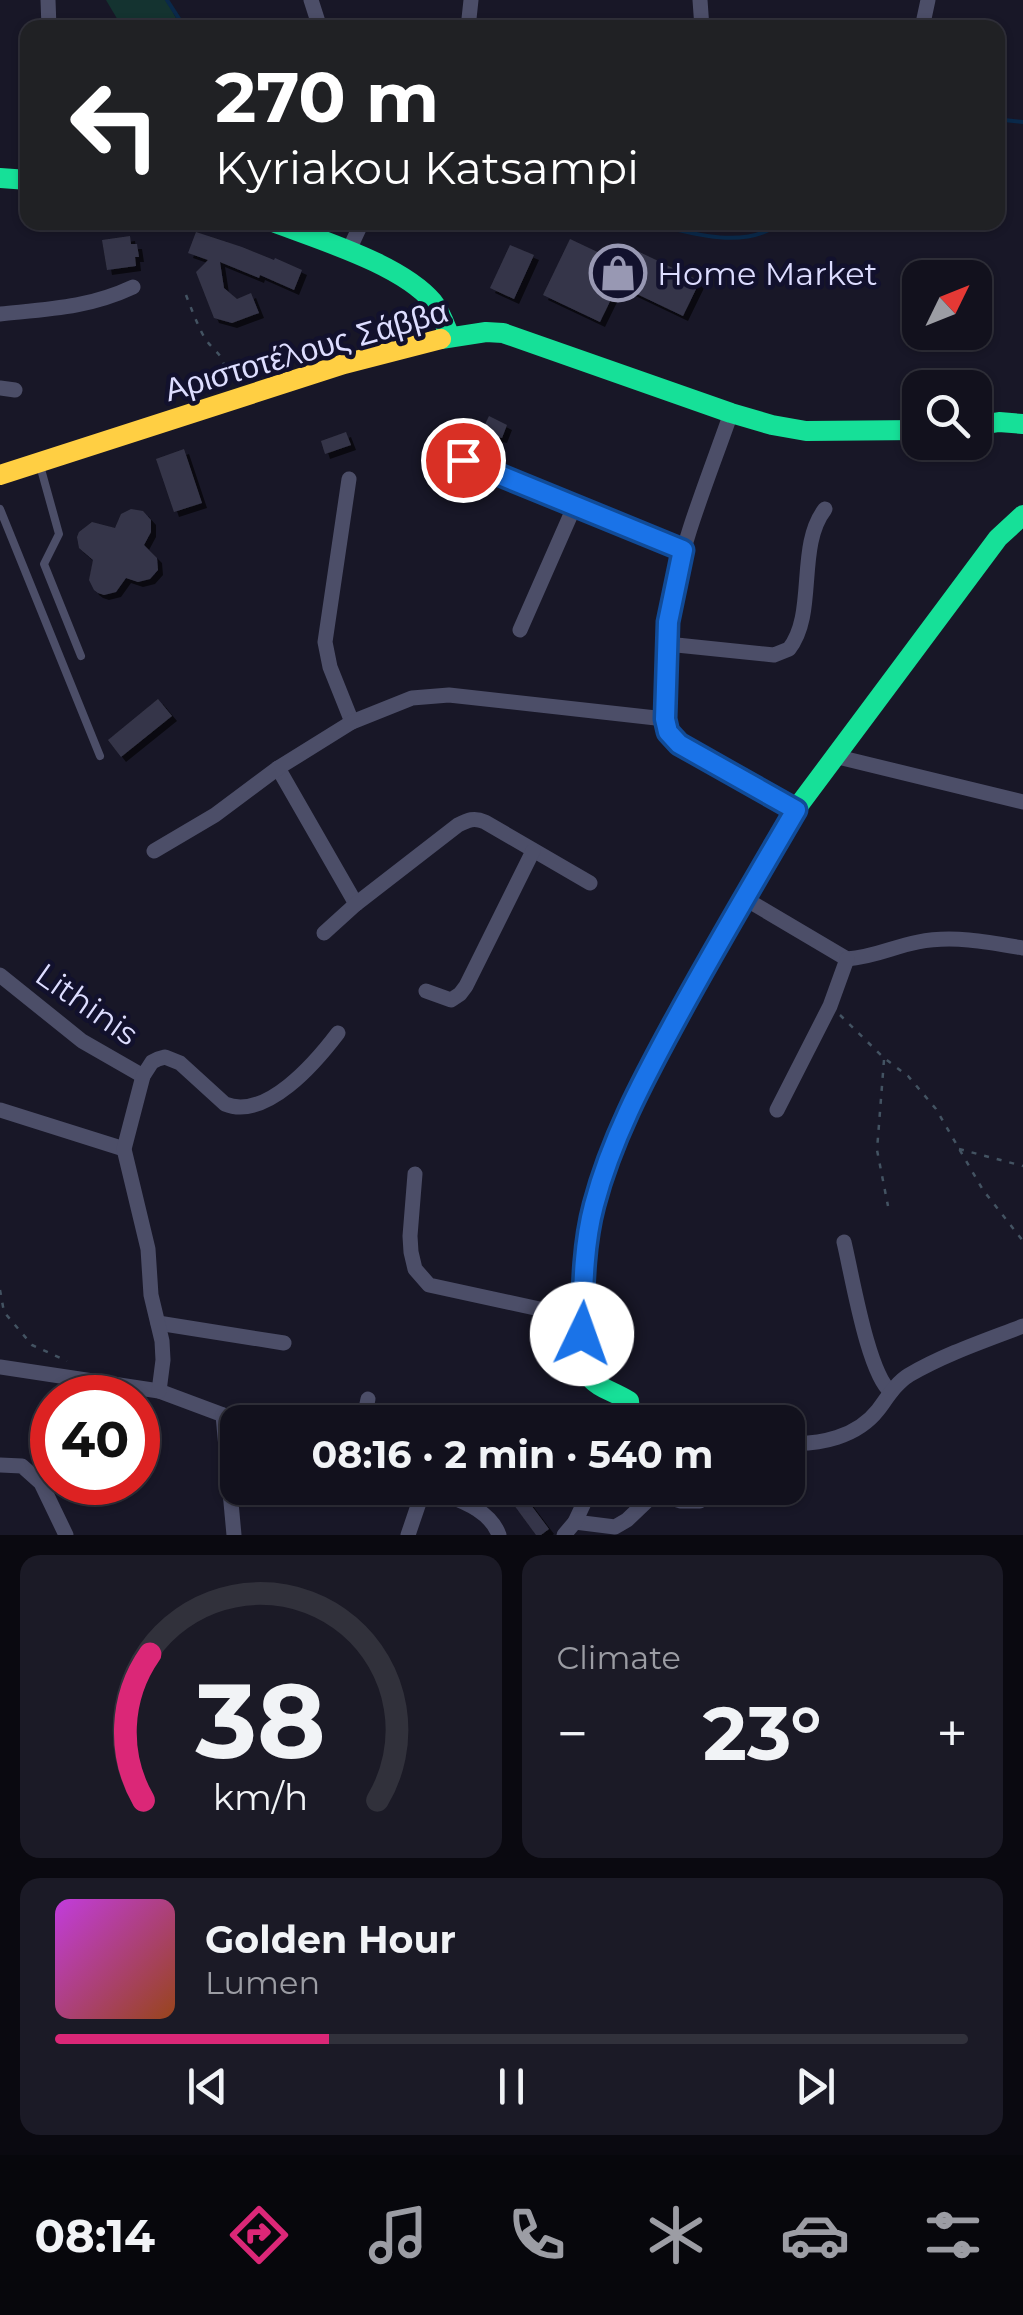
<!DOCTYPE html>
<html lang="en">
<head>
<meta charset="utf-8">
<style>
  :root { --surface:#12111d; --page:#1b1a26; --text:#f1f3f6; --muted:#9c9da4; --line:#31313b; --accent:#db2777 }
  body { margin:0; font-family:Montserrat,sans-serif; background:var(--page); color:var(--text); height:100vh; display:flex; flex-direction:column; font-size:38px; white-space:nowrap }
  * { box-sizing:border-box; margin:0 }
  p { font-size:32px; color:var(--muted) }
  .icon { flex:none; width:55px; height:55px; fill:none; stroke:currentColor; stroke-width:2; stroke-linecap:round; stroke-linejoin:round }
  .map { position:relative; height:1535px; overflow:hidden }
  .side { display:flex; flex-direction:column; gap:20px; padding:20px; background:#0a0910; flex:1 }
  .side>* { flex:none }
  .hud { position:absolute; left:20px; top:20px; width:985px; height:210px; border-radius:20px; box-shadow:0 2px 8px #0004,0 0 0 2px var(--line); background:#202124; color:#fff; overflow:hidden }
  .needle { width:65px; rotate:47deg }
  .controls { position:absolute; left:902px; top:260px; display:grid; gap:20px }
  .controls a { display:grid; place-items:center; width:90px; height:90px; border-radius:20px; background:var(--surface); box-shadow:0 2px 8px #0004,0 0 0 2px var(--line); font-size:50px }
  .speed { position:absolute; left:30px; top:1375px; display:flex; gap:20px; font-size:50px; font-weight:700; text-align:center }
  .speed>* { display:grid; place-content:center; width:130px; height:130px; border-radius:50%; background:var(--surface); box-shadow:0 2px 8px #0004,0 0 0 2px var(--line); line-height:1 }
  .speed .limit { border:15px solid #d22; background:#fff; color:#111 }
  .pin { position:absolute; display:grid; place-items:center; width:85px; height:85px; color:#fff; margin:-42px; border:5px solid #fff; border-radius:50%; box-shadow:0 2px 10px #0007 }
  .me { position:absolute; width:110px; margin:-55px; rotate:3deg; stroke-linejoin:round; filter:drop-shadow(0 0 8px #0008) }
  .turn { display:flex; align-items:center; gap:35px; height:210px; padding:0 30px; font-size:45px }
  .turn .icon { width:130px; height:130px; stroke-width:2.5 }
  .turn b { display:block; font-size:70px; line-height:85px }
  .big { font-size:75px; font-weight:700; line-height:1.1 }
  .side .widget { flex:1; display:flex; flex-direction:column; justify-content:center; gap:15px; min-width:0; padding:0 35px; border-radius:20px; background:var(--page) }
  .side .dial { align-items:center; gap:0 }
  .dial svg { height:260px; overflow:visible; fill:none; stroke:var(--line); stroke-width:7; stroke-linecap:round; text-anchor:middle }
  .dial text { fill:var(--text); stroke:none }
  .song { display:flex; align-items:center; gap:30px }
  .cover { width:120px; height:120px; border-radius:15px; background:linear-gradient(135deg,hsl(290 70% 55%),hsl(20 70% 35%)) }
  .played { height:10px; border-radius:5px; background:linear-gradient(90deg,var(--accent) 30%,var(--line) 30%) }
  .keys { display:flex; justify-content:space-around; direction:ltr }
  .heat { display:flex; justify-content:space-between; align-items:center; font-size:55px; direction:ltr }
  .side .tiles { flex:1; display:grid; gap:20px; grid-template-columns:1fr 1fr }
  .widget:last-child { grid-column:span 2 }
  .trip { position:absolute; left:220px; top:1405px; width:585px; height:100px; border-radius:20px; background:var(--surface); box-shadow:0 2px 8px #0004,0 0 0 2px var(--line); font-weight:700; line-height:100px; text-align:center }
  .dock { display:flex; height:160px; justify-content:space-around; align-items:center; background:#07070c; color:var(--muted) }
  .dock .icon { width:70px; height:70px }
  .dock .on { color:var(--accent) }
  .dock b { font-size:45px; color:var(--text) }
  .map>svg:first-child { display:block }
  .green { fill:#143330 }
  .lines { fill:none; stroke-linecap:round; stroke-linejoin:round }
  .stream { stroke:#0a294a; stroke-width:4 }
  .building { fill:#363648; filter:url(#shadow) }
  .path { stroke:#435362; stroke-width:2.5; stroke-dasharray:5 8; stroke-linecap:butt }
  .lane { stroke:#4c4e68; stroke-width:8 }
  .street { stroke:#4c4e68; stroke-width:15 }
  .fast { stroke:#16e098; stroke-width:20 }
  .slow { stroke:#ffcf43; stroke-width:20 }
  .route-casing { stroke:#114b97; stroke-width:25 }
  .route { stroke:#1a73e8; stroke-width:18 }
  .labels { text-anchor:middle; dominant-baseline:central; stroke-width:9; stroke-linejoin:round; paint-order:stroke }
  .poi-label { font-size:32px; fill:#ddf; stroke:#12112d; text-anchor:start }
  .street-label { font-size:32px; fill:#ddf; stroke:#12112d }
</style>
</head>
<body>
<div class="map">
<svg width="1023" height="1535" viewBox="0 0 1023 1535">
  <defs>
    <filter id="shadow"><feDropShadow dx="5" dy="5" stdDeviation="0" flood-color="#0009"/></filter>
  </defs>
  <rect width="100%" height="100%" fill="#181727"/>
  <polygon class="green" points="106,0 166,0 181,27 122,27"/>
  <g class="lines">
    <g class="stream">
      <polyline points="167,0 185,28"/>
      <polyline points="998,122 1004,120 1023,122"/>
      <path d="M645,222C689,232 743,252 782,222"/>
    </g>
  </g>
  <g class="building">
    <polygon points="196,232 242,247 274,260 275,258 302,270 294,290 260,275 259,278 220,262 224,288 237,299 251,293 259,313 232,323 214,318 196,272 208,260 188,253"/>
    <polygon points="130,236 131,244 137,244 139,257 135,257 136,266 107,270 102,240"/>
    <polygon points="570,239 623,264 631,248 700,281 683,316 618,285 600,322 543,295"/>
    <polygon points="510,245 534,255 514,299 490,288"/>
    <polygon points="489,416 507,425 502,438 498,437 490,456 473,449"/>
    <polygon points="346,432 351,445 325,454 321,441"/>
    <polygon points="184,449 202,503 174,512 156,459"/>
    <polygon points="131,509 143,511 151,520 151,532 144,545 157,558 158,570 150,579 138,582 126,578 116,592 104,595 98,593 94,590 89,580 93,560 79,548 77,537 79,532 92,522 115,528 121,514"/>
    <polygon points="158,699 172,716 121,757 108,740"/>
    <polygon points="525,1497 549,1529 541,1535 536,1535 514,1505"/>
  </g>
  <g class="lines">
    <g class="path">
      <path d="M186,295C191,308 196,321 202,333C213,355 228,351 224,382"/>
      <polyline points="840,1015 884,1058 908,1076 936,1109 983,1190 1023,1241"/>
      <polyline points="884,1060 877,1150 888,1206"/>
      <polyline points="959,1149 1023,1166"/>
      <polyline points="0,1290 4,1312 32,1345 67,1361"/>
    </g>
    <g class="lane">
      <polyline points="39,462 59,534 44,564 81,656"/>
      <polyline points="0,509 100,756"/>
    </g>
    <g class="street">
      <polyline points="48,0 49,28"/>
      <polyline points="311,0 320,28"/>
      <polyline points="700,0 702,28"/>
      <polyline points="468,28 471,0"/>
      <polyline points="922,28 928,0"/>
      <polyline points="348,252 362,222"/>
      <path d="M0,314C49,309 88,308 133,287"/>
      <polyline points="0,388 15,390"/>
      <path d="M731,413C709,476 683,538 670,604C663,641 666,681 665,719L668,731L679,744L796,809"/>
      <path d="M434,465C450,460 461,460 478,464L683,550"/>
      <polyline points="349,479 325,642 330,667 352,722"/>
      <polyline points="520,630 575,505"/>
      <path d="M667,644L774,655L789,649C817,614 796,546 825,509"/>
      <polyline points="834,756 1023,802"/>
      <polyline points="278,768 356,904"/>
      <polyline points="154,851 215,815 278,768 352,722 412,698 449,695 665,719"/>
      <polyline points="744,898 847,959"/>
      <path d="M324,933L356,904L458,825C468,820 474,817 485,822L590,883"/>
      <path d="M847,959C875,957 892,947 918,942C952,935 989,942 1023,948"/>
      <polyline points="0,975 82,1041 143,1076"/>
      <polyline points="426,991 451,1000 460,994 466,986 533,851"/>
      <polyline points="0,1110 124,1149"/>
      <polyline points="777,1110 830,1006 847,959"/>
      <polyline points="415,1174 410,1236 411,1252 415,1269 429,1285 558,1313 583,1314"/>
      <path d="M844,1242C852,1275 868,1374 891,1392"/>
      <polyline points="158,1323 284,1343"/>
      <polyline points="0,1367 159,1391 242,1422"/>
      <path d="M159,1391L163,1360L162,1341L151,1295L148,1249L124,1149L143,1076L152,1062L158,1059L165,1057L180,1063L225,1104C266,1121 316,1062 338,1033"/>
      <polyline points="223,1415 234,1535"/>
      <polyline points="363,1422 368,1399"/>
      <path d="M788,1443C820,1445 857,1437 878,1410C887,1398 896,1383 909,1375C945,1354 984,1341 1023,1326"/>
      <polyline points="0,1465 22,1466 41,1483 66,1535"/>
      <path d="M430,1488C454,1499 489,1507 499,1535"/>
      <polyline points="575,1522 615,1527 627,1520 649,1499 658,1494 681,1501 700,1501 716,1488"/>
      <polyline points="408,1535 424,1488"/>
      <polyline points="564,1535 575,1522 591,1488"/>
    </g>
    <g class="fast">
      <polyline points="0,178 28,180"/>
      <path d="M273,222C319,240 401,264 433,302C441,312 445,325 450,337"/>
      <polyline points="441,339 486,332 503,333 731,413 772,425 806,431 920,430"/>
      <polyline points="975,426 999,422 1023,424"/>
      <path d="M623,1422L630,1411L629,1401C603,1385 588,1389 582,1355L587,1241L594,1204L623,1124L641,1085L697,981L796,809L998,538L1023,515"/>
    </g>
    <polyline class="slow" points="0,475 344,364 441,339"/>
  </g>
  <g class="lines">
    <g class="route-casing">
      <path id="route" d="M463,460L683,550L668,622L665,719L668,732L679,744L796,810C755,880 713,951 674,1023C643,1080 611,1140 594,1205C583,1246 583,1292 582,1334"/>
    </g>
    <use href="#route" class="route"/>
  </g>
  <defs>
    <g id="shop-ring" transform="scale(2.875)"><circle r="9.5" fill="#12112d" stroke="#9898b3" stroke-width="1.5"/><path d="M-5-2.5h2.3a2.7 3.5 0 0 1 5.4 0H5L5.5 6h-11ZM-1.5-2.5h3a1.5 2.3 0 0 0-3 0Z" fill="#9898b3"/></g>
  </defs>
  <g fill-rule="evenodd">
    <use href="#shop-ring" x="618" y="273"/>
  </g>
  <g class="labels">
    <g class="poi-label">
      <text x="657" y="273">Home Market</text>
    </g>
    <g class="street-label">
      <text transform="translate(306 350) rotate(-16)">Αριστοτέλους Σάββα</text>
      <text transform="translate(87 1004) rotate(35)">Lithinis</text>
    </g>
  </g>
</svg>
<div class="controls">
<a><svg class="needle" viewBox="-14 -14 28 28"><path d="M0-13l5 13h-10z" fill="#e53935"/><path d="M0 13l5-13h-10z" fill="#9c9da4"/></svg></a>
<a><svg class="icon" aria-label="search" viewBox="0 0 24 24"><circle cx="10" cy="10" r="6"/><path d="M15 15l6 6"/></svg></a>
</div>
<div class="speed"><div class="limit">40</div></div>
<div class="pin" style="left:463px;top:460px;background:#d93025"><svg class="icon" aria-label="arrive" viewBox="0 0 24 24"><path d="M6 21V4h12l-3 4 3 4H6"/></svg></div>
<svg class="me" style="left:582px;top:1334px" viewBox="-20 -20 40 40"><circle r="19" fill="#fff"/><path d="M0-13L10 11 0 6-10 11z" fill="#1a73e8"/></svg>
<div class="trip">08:16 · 2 min · 540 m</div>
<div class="hud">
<div class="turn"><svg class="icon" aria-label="left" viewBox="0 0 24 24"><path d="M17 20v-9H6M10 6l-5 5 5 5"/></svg><div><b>270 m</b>Kyriakou Katsampi</div></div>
</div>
</div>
<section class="side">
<div class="tiles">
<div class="widget dial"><svg viewBox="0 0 100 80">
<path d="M14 69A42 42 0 1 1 86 69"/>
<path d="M14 69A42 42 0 0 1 16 24" stroke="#db2777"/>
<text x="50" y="56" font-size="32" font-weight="700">38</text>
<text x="50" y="72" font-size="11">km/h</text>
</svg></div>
<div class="widget"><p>Climate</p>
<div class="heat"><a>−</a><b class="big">23°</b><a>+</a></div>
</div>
<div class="widget">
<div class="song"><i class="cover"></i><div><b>Golden Hour</b><p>Lumen</p></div></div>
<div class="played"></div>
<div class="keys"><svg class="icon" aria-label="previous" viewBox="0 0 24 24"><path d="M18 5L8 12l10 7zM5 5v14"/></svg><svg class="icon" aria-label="pause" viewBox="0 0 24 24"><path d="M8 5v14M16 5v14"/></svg><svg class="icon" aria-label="next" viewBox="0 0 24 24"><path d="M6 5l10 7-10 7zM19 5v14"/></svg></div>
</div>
</div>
</section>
<nav class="dock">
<b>08:14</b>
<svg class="icon on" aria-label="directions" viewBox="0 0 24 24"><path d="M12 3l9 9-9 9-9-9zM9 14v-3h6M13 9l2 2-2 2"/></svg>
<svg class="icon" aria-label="music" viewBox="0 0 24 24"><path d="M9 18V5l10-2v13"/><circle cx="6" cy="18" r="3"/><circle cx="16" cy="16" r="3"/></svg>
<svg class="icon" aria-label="phone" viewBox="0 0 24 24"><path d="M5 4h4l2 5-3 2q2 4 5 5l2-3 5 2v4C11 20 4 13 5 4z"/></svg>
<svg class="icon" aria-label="climate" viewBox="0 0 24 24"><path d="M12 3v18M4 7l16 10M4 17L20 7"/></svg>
<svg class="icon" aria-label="car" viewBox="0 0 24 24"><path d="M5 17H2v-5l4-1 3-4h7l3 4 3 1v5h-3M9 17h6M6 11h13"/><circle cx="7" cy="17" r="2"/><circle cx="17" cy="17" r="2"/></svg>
<svg class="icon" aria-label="filters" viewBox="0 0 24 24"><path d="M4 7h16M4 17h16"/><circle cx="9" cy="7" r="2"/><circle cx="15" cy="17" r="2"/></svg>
</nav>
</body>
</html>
